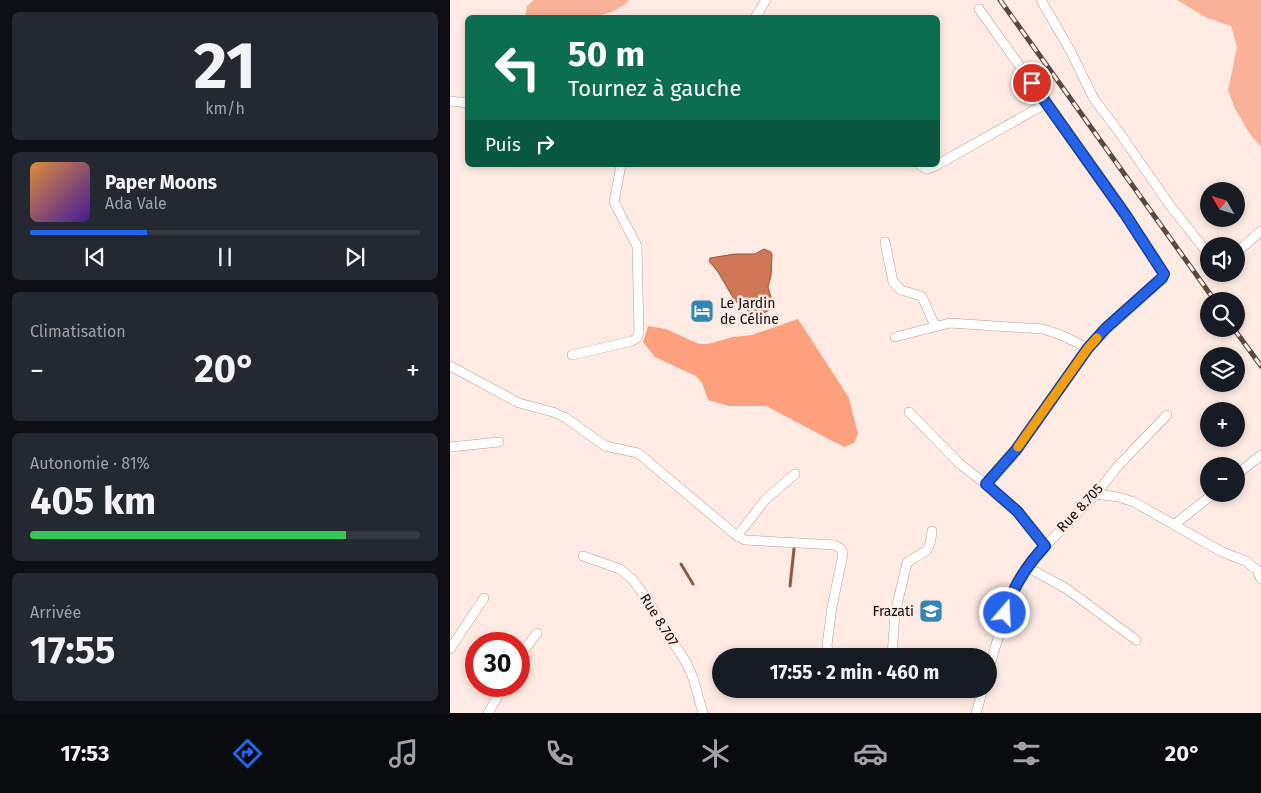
<!DOCTYPE html>
<html lang="fr">
<head>
<meta charset="utf-8">
<style>
  :root { --surface:#171b24; --page:#242831; --text:#f1f3f6; --muted:#9ea1a6; --line:#363941; --accent:#2563eb }
  body { margin:0; font-family:"Fira Sans",sans-serif; background:var(--page); color:var(--text); height:100vh; display:flex; flex-direction:column; font-size:19px; white-space:nowrap }
  * { box-sizing:border-box; margin:0 }
  p { font-size:16px; color:var(--muted) }
  .icon { flex:none; width:28px; height:28px; fill:none; stroke:currentColor; stroke-width:2; stroke-linecap:round; stroke-linejoin:round }
  .map { position:relative; flex:1; overflow:hidden }
  .side { display:flex; flex-direction:column; gap:12px; padding:12px; background:#0d0f14; width:450px }
  .side>* { flex:none }
  .banner { position:absolute; left:15px; top:15px; width:475px; height:152px; border-radius:8px; box-shadow:0 2px 8px #0003; background:#0b6e4f; color:#fff; overflow:hidden }
  .needle { width:32px; rotate:309deg }
  .fabs { position:absolute; left:750px; top:182px; display:grid; gap:10px }
  .fabs a { display:grid; place-items:center; width:45px; height:45px; border-radius:50%; background:var(--surface); box-shadow:0 2px 8px #0003; font-size:25px }
  .speed { position:absolute; left:15px; top:632px; display:flex; gap:10px; font-size:25px; font-weight:700; text-align:center }
  .speed>* { display:grid; place-content:center; width:65px; height:65px; border-radius:50%; background:var(--surface); box-shadow:0 2px 8px #0003; line-height:1 }
  .speed .limit { border:8px solid #d22; background:#fff; color:#111 }
  .pin { position:absolute; display:grid; place-items:center; width:42px; height:42px; color:#fff; margin:-21px; border:2px solid #fff; border-radius:50%; box-shadow:0 1px 5px #0007 }
  .me { position:absolute; width:55px; margin:-28px; rotate:19deg; stroke-linejoin:round; filter:drop-shadow(0 0 4px #0008) }
  .turn { display:flex; align-items:center; gap:18px; height:105px; padding:0 20px; font-size:22px }
  .turn .icon { width:65px; height:65px; stroke-width:2.5 }
  .turn b { display:block; font-size:35px; line-height:42px }
  .then { display:flex; align-items:center; height:48px; padding:0 20px; background:#0003; gap:10px; font-size:19px }
  .big { font-size:38px; font-weight:700; line-height:1.1 }
  .side .widget { flex:1; display:flex; flex-direction:column; justify-content:center; gap:8px; min-width:0; padding:0 18px; border-radius:8px; background:var(--page) }
  .side .dial { align-items:center; gap:0 }
  .dial b { font-size:65px; line-height:1 }
  .song { display:flex; align-items:center; gap:15px }
  .cover { width:60px; height:60px; border-radius:8px; background:linear-gradient(135deg,hsl(30 70% 55%),hsl(260 70% 35%)) }
  .played { height:5px; border-radius:2px; background:linear-gradient(90deg,var(--accent) 30%,var(--line) 30%) }
  .keys { display:flex; justify-content:space-around; direction:ltr }
  .heat { display:flex; justify-content:space-between; align-items:center; font-size:28px; direction:ltr }
  .charge { height:8px; border-radius:4px; background:linear-gradient(90deg,#34c759 81%,var(--line) 0) }
  .trip { position:absolute; left:262px; top:648px; width:285px; height:50px; border-radius:25px; background:var(--surface); box-shadow:0 2px 8px #0003; font-weight:700; line-height:50px; text-align:center }
  .menu { display:flex; height:80px; justify-content:space-around; align-items:center; background:#090b0e; color:var(--muted) }
  .menu .icon { width:35px; height:35px }
  .menu .current { color:var(--accent) }
  .menu b { font-size:22px; color:var(--text) }
  main { display:flex; flex:1; min-height:0 }
  .map>svg:first-child { display:block }
  .green { fill:#f9b297 }
  .forest { fill:#fca07d }
  .water { fill:#ce7655; stroke:#96563d }
  .lines { fill:none; stroke-linecap:round; stroke-linejoin:round }
  .stream { stroke:#96563d; stroke-width:3 }
  .minor-casing { stroke:#bc9e94; stroke-width:10 }
  .minor { stroke:#fff; stroke-width:9 }
  .rail-casing { stroke:#574a46; stroke-width:5 }
  .rail { stroke:#feebe4; stroke-width:3; stroke-dasharray:9; stroke-linecap:butt }
  .route-casing { stroke:#184099; stroke-width:12 }
  .route { stroke:#2563eb; stroke-width:9 }
  .slow { stroke:#f59e0b; stroke-width:9 }
  .labels { text-anchor:middle; dominant-baseline:central; stroke-width:5; stroke-linejoin:round; paint-order:stroke }
  .poi-label { font-size:14px; fill:#140a06; stroke:#feebe4; text-anchor:start }
  .street-label { font-size:14px; fill:#140a06; stroke:#feebe4 }
</style>
</head>
<body>
<main>
<section class="side">
<div class="widget dial"><b>21</b><p>km/h</p></div>
<div class="widget">
<div class="song"><i class="cover"></i><div><b>Paper Moons</b><p>Ada Vale</p></div></div>
<div class="played"></div>
<div class="keys"><svg class="icon" aria-label="previous" viewBox="0 0 24 24"><path d="M18 5L8 12l10 7zM5 5v14"/></svg><svg class="icon" aria-label="pause" viewBox="0 0 24 24"><path d="M8 5v14M16 5v14"/></svg><svg class="icon" aria-label="next" viewBox="0 0 24 24"><path d="M6 5l10 7-10 7zM19 5v14"/></svg></div>
</div>
<div class="widget"><p>Climatisation</p>
<div class="heat"><a>−</a><b class="big">20°</b><a>+</a></div>
</div>
<div class="widget"><p>Autonomie · 81%</p><b class="big">405 km</b><div class="charge"></div></div>
<div class="widget"><p>Arrivée</p><b class="big">17:55</b></div>
</section>
<div class="map">
<svg width="811" height="713" viewBox="0 0 811 713">
  <rect width="100%" height="100%" fill="#feebe4"/>
  <g class="green">
    <path d="M84,0H179C159,24 104,18 75,17L77,6Z"/>
    <polygon points="727,0 811,0 811,147 800,134 785,109 778,90 787,47 781,26 757,18"/>
  </g>
  <polygon class="forest" points="348,319 399,398 408,434 404,443 394,447 316,406 279,406 258,400 252,383 246,376 205,357 193,342 198,326 216,329 249,344 258,344 283,337 302,335"/>
  <polygon class="water" points="314,249 321,252 322,255 321,276 318,287 324,307 314,313 301,313 285,301 268,272 259,261 260,258 285,254 305,254"/>
  <g class="lines">
    <g class="stream">
      <polyline points="231,564 243,584"/>
      <polyline points="340,586 344,549"/>
    </g>
    <g class="minor-casing">
      <g id="minor">
        <polyline points="591,0 621,52 644,99 669,132 719,204 759,255"/>
        <polyline points="529,9 675,213 714,274 712,278 656,328 638,348 566,451 536,484"/>
        <polyline points="305,18 316,0"/>
        <polyline points="0,101 18,103"/>
        <polyline points="470,165 477,169 485,166 597,103"/>
        <polyline points="435,242 443,282 451,290 471,296 474,301 485,326"/>
        <polyline points="786,253 811,231"/>
        <polyline points="445,337 500,323 593,329 611,335 638,348"/>
        <polyline points="122,355 182,341 187,338 189,332 187,246 164,202 171,165"/>
        <polyline points="0,366 69,403 103,412 116,418 155,446 188,453 287,536 295,540 385,545 391,549 393,554 382,607 377,645 378,651 385,656"/>
        <polyline points="459,412 510,464 536,484 567,511 595,546"/>
        <polyline points="0,447 49,442"/>
        <polyline points="786,475 811,455"/>
        <polyline points="646,494 668,497 684,502 772,552 796,561 807,570 811,579"/>
        <polyline points="725,524 763,494"/>
        <polyline points="287,536 316,499 345,474"/>
        <polyline points="133,556 170,569 182,579 194,595 237,664 243,678 253,713"/>
        <polyline points="577,567 617,589 686,640"/>
        <polyline points="0,649 34,598"/>
        <path d="M442,656L445,613L457,563C473,548 479,560 482,531"/>
        <polyline points="69,659 75,649 87,633"/>
        <polyline points="539,668 561,595 568,580 581,561 646,494 668,466 717,415"/>
        <polyline points="38,713 54,686"/>
        <polyline points="526,713 533,689"/>
      </g>
    </g>
    <use href="#minor" class="minor"/>
    <g class="rail-casing">
      <g id="rail">
        <polyline points="550,0 765,301"/>
        <polyline points="784,329 811,366"/>
      </g>
    </g>
    <use href="#rail" class="rail"/>
  </g>
  <g class="lines">
    <g class="route-casing">
      <path id="route" d="M555,613C563,586 576,566 595,546L567,511L536,484L566,450L638,348L656,328L712,278L714,274L675,214L582,83"/>
    </g>
    <use href="#route" class="route"/>
    <polyline class="slow" points="568,447 638,348 647,338"/>
  </g>
  <defs>
    <g id="hotel-square" transform="scale(1.25)"><rect x="-9" y="-9" width="18" height="18" rx="4" fill="#3287b7" stroke="#feebe4"/><path d="M-6-4.5h1.5V1H6V5H4.5V3h-9V5H-6ZM-4 0a1.8 1.8 0 1 1 3.6 0ZM.5 0V-2.5h3Q6-2.5 6 0Z" fill="#fff"/></g>
    <g id="university-square" transform="scale(1.25)"><rect x="-9" y="-9" width="18" height="18" rx="4" fill="#3287b7" stroke="#feebe4"/><path d="M0-5L7-2L0 1L-7-2ZM-4 1L0 2.5L4 1V4Q0 6-4 4Z" fill="#fff"/></g>
  </defs>
  <g fill-rule="evenodd">
    <use href="#hotel-square" x="252" y="311"/>
    <use href="#university-square" x="481" y="611"/>
  </g>
  <g class="labels">
    <g class="poi-label">
      <text x="270" y="303">Le Jardin<tspan x="270" dy="16">de Céline</tspan></text>
      <text x="464" y="611" text-anchor="end">Frazati</text>
    </g>
    <g class="street-label">
      <text transform="translate(630 508) rotate(-47)">Rue 8.705</text>
      <text transform="translate(209 620) rotate(58)">Rue 8.707</text>
    </g>
  </g>
</svg>
<div class="fabs">
<a><svg class="needle" viewBox="-14 -14 28 28"><path d="M0-13l5 13h-10z" fill="#e53935"/><path d="M0 13l5-13h-10z" fill="#9ea1a6"/></svg></a>
<a><svg class="icon" aria-label="sound" viewBox="0 0 24 24"><path d="M4 9h4l5-4v14l-5-4H4zM17 9q2 3 0 6"/></svg></a>
<a><svg class="icon" aria-label="search" viewBox="0 0 24 24"><circle cx="10" cy="10" r="6"/><path d="M15 15l6 6"/></svg></a>
<a><svg class="icon" aria-label="layers" viewBox="0 0 24 24"><path d="M12 4l9 5-9 5-9-5zM3 14l9 5 9-5"/></svg></a>
<a>+</a>
<a>−</a>
</div>
<div class="speed"><div class="limit">30</div></div>
<div class="pin" style="left:582px;top:83px;background:#d93025"><svg class="icon" aria-label="arrive" viewBox="0 0 24 24"><path d="M6 21V4h12l-3 4 3 4H6"/></svg></div>
<svg class="me" style="left:555px;top:613px" viewBox="-20 -20 40 40"><circle r="17" fill="#2563eb" stroke="#fff" stroke-width="3"/><path d="M0-11L8 9 0 5-8 9z" fill="#fff"/></svg>
<div class="trip">17:55 · 2 min · 460 m</div>
<div class="banner">
<div class="turn"><svg class="icon" aria-label="left" viewBox="0 0 24 24"><path d="M17 20v-9H6M10 6l-5 5 5 5"/></svg><div><b>50 m</b>Tournez à gauche</div></div>
<div class="then">Puis<svg class="icon" aria-label="right" viewBox="0 0 24 24"><path d="M7 20v-9h11M14 6l5 5-5 5"/></svg></div>
</div>
</div>
</main>
<nav class="menu">
<b>17:53</b>
<svg class="icon current" aria-label="directions" viewBox="0 0 24 24"><path d="M12 3l9 9-9 9-9-9zM9 14v-3h6M13 9l2 2-2 2"/></svg>
<svg class="icon" aria-label="music" viewBox="0 0 24 24"><path d="M9 18V5l10-2v13"/><circle cx="6" cy="18" r="3"/><circle cx="16" cy="16" r="3"/></svg>
<svg class="icon" aria-label="phone" viewBox="0 0 24 24"><path d="M5 4h4l2 5-3 2q2 4 5 5l2-3 5 2v4C11 20 4 13 5 4z"/></svg>
<svg class="icon" aria-label="climate" viewBox="0 0 24 24"><path d="M12 3v18M4 7l16 10M4 17L20 7"/></svg>
<svg class="icon" aria-label="car" viewBox="0 0 24 24"><path d="M5 17H2v-5l4-1 3-4h7l3 4 3 1v5h-3M9 17h6M6 11h13"/><circle cx="7" cy="17" r="2"/><circle cx="17" cy="17" r="2"/></svg>
<svg class="icon" aria-label="filters" viewBox="0 0 24 24"><path d="M4 7h16M4 17h16"/><circle cx="9" cy="7" r="2"/><circle cx="15" cy="17" r="2"/></svg>
<b>20°</b>
</nav>
</body>
</html>
